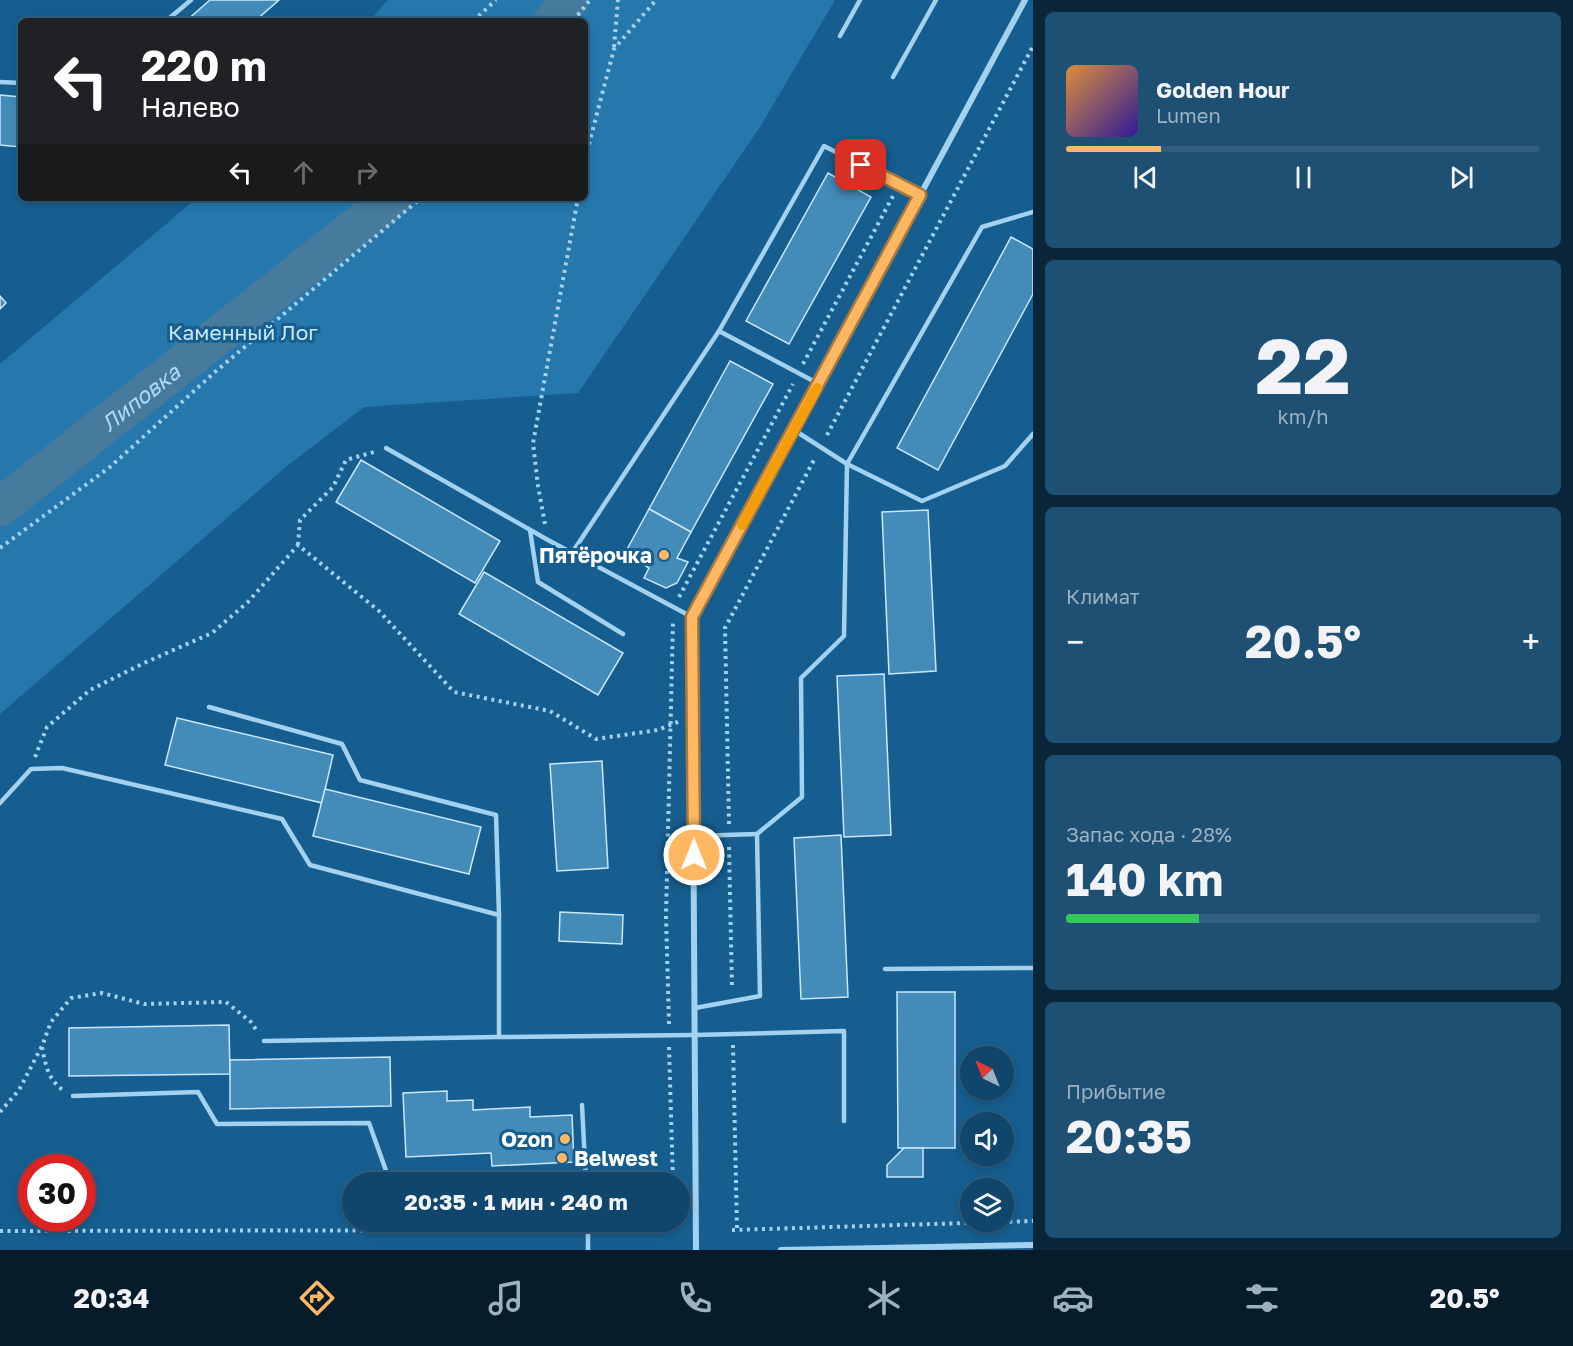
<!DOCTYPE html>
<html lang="ru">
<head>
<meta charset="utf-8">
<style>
  :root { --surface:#10466b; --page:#1e5073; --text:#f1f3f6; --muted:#9cb1c1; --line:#305e7e; --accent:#ffb861 }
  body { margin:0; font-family:"Golos Text",sans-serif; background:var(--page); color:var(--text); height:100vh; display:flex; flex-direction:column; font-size:22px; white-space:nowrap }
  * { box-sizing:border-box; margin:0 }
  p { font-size:20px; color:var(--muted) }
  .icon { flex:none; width:33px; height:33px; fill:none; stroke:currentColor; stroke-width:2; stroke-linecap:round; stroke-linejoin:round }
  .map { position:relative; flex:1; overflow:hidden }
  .details { display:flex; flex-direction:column; gap:12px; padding:12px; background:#09263b; width:540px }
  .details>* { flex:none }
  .top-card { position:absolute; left:18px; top:18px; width:570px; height:183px; border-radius:9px; box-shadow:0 3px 9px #0003,0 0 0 2px var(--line); background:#202124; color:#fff; overflow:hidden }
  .needle { width:39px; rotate:317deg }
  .controls { position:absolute; left:960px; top:1046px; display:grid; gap:12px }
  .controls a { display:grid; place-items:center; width:54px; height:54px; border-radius:50%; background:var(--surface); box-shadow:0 3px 9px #0003,0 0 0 2px var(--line); font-size:30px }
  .speed { position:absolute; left:18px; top:1154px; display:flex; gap:12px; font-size:30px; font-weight:700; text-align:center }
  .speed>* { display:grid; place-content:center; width:78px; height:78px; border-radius:50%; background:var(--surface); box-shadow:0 3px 9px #0003,0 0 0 2px var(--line); line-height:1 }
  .speed .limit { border:9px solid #d22; background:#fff; color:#111 }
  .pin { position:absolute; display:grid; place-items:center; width:51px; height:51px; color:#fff; margin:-26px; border-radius:12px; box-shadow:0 3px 9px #0006 }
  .me { position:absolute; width:66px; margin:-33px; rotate:0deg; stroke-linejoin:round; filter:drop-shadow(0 0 4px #0008) }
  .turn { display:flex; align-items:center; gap:21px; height:126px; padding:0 24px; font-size:27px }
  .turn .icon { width:78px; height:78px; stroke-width:2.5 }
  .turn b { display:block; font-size:42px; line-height:51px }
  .lanes { display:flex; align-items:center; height:57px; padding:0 24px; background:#0003; justify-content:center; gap:30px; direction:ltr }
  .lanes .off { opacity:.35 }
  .big { font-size:45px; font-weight:700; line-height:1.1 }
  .details .tile { flex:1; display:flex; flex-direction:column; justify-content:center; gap:9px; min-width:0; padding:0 21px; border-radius:9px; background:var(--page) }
  .details .dial { align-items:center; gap:0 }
  .dial b { font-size:78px; line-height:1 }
  .song { display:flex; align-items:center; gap:18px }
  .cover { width:72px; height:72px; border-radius:9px; background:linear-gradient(135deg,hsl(30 70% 55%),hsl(250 70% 35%)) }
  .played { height:6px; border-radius:3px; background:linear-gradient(90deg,var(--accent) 20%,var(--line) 20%) }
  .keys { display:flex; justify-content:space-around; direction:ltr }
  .heat { display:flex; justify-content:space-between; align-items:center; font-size:33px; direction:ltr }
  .charge { height:9px; border-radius:4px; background:linear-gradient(90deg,#34c759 28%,var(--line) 0) }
  .trip { position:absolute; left:342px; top:1172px; width:348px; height:60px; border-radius:30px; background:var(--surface); box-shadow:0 3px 9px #0003,0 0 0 2px var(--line); font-weight:700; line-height:60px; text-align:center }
  .tab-bar { display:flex; height:96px; justify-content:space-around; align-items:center; background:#061c2b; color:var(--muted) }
  .tab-bar .icon { width:42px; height:42px }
  .tab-bar .selected { color:var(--accent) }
  .tab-bar b { font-size:27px; color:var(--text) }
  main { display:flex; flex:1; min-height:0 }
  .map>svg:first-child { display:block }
  .green { fill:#2678ac }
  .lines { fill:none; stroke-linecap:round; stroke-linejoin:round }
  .river { stroke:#467b9d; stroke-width:39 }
  .building { fill:#438bb9; stroke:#c9e8fb; stroke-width:1.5 }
  .path { stroke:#a2d2f0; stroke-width:4; stroke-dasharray:3 4.5; stroke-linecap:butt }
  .service { stroke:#a2d2f0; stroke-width:4.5 }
  .minor { stroke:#a2d2f0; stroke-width:6 }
  .route-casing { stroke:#a6783f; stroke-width:15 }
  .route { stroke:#ffb861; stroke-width:10 }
  .slow { stroke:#f59e0b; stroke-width:10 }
  .poi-dot { fill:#ffb861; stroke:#165e8f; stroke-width:2 }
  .labels { text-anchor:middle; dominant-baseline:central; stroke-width:6; stroke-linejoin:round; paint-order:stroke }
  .park-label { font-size:21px; fill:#c9e8fb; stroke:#165e8f }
  .poi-label { font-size:21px; font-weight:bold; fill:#fff; stroke:#165e8f; text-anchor:end }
  .water-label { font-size:22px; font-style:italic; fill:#aedbf7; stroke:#165e8f }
</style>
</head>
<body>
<main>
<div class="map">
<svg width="1033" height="1250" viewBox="0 0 1033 1250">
  <rect width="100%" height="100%" fill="#165e8f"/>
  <polygon class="green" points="388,0 835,0 760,127 578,393 364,407 287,466 0,714 0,364 197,198 585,198 585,21 369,21"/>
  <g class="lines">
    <g class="river">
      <polyline points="553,21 569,0"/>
      <path id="s1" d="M0,507L393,198"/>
    </g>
  </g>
  <g class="building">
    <polygon points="210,0 279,0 255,21 186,21"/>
    <polygon points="0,95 21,97 21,147 0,145"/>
    <polygon points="828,173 871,197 789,344 746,321"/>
    <polygon points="1011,237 1033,249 1033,294 938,470 897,448"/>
    <polygon points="0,296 6,303 0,309"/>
    <polygon points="730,361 773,384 691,532 649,509"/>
    <polygon points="361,460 500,541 475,583 336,502"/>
    <polygon points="649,509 691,532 677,558 688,562 677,583 666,588 644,578 649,568 625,553"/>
    <polygon points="928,510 936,671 889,674 882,512"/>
    <polygon points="484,572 623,653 598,695 459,614"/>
    <polygon points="884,674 891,835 844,837 837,676"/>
    <polygon points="177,718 333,755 322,803 165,765"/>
    <polygon points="602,761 608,868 557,871 550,764"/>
    <polygon points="325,789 481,827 469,874 313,836"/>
    <polygon points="841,835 848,997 801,999 794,838"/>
    <polygon points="560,912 623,915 622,944 559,941"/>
    <polygon points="897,992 955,992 955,1148 898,1148"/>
    <polygon points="229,1025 230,1074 69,1076 69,1028"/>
    <polygon points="390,1057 391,1106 230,1109 230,1060"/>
    <polygon points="447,1091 447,1101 473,1100 473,1110 530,1107 530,1117 572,1115 574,1162 492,1166 491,1153 406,1157 403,1093"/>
    <polygon points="904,1148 923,1148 923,1177 887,1177 887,1165"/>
  </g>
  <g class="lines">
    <g class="path">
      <polyline points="473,21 496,0"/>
      <polyline points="573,21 590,0"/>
      <polyline points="614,47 618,0"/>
      <polyline points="585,159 614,49 656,0"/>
      <polyline points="803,364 893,196"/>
      <polyline points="827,435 1033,46"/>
      <polyline points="545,524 538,486 533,443 578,198"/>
      <polyline points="298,545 300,520 333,487 346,460 374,452"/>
      <polyline points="0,548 110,467 215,372 421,198"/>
      <polyline points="679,597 793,384"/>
      <polyline points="35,757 47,727 90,690 144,663 212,633 248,602 298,545 379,611 454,692 550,711 596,739 658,730 680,721"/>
      <polyline points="729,824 725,628 815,458"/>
      <polyline points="729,847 732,989"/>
      <polyline points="669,1024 666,916 673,621"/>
      <polyline points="733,1045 737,1230"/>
      <path d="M42,1047C45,1063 48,1080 63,1090"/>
      <polyline points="669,1047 673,1182"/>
      <polyline points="0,1112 19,1090 42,1046 51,1022 71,998 102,993 144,1004 226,1002 251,1022 257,1031"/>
      <polyline points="600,1230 674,1230 674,1221"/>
      <polyline points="732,1230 1033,1221"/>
      <polyline points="0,1231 577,1230"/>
    </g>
    <g class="service">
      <polyline points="166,21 191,0"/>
      <polyline points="840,36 860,0"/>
      <polyline points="893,77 936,0"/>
      <polyline points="0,82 21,83"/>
      <polyline points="719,331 819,384"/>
      <polyline points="794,430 847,464 922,501 1005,466 1033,434"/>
      <polyline points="386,448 548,540 692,617"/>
      <polyline points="530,530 538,582 623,634"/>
      <polyline points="572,553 719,331 824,146 920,195"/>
      <polyline points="209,707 342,744 360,780 496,815 499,915"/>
      <polyline points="0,803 31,769 62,768 282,819 310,865 499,915 499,1037 695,1035 844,1031 844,1121"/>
      <polyline points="694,836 757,834"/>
      <polyline points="885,969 1033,968"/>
      <polyline points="695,1008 760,996 757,834 802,797 801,678 844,636 847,464 982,227 1033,212"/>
      <polyline points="264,1041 499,1037"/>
      <polyline points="73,1096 198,1092 217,1124 369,1123 389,1179 436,1179 441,1182"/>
      <polyline points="582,1105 586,1182"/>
      <polyline points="588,1221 588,1250"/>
    </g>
    <g class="minor">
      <polyline points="696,1250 692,617 794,430 1025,0"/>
      <polyline points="781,1250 1033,1245"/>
    </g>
  </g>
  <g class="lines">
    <g class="route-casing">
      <polyline id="route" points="694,855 692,617 920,195 861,165"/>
    </g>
    <use href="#route" class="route"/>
    <polyline class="slow" points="742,525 817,388"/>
  </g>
  <g class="poi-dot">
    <circle cx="664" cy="555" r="6"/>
    <circle cx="565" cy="1139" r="6"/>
    <circle cx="562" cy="1158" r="6"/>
  </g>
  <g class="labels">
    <g class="park-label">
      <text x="243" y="332">Каменный Лог</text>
    </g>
    <g class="poi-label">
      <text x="652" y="555">Пятёрочка</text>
      <text x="553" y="1139">Ozon</text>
      <text x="574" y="1158" text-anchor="start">Belwest</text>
    </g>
    <g class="water-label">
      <text stroke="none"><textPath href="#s1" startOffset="178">Липовка</textPath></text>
    </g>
  </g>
</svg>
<div class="controls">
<a><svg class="needle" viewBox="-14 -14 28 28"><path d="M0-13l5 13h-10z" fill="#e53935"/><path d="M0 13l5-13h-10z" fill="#9cb1c1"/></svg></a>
<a><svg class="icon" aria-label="sound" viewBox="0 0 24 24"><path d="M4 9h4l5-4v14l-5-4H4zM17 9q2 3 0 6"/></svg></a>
<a><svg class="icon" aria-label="layers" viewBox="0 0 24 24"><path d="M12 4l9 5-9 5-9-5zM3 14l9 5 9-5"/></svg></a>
</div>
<div class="speed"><div class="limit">30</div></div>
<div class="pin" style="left:861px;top:165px;background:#d93025"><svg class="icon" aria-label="arrive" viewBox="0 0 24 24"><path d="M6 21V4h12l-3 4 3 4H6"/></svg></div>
<svg class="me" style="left:694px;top:855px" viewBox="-20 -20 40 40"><circle r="17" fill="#ffb861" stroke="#fff" stroke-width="3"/><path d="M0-11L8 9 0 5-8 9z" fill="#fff"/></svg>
<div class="trip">20:35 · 1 мин · 240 m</div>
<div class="top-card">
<div class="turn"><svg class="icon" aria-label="left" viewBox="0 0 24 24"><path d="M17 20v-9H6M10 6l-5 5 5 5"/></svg><div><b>220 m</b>Налево</div></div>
<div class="lanes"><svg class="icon" aria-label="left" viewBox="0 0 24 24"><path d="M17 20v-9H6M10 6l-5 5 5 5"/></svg><svg class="icon off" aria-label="ahead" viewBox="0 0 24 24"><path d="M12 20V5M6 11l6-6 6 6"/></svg><svg class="icon off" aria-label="right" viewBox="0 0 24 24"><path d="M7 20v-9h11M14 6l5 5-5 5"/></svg></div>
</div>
</div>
<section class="details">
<div class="tile">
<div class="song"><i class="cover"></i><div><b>Golden Hour</b><p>Lumen</p></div></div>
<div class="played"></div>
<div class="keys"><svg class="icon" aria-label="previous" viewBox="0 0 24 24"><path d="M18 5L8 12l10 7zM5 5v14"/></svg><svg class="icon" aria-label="pause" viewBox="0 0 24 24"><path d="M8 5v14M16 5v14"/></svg><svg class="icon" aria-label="next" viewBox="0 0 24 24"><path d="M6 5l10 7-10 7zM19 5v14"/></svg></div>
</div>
<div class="tile dial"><b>22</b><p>km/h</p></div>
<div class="tile"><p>Климат</p>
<div class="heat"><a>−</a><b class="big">20.5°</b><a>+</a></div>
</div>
<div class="tile"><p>Запас хода · 28%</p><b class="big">140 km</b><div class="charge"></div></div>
<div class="tile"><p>Прибытие</p><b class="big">20:35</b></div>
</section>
</main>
<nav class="tab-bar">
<b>20:34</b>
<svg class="icon selected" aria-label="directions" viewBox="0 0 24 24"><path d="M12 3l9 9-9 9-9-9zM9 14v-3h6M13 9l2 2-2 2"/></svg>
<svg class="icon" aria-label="music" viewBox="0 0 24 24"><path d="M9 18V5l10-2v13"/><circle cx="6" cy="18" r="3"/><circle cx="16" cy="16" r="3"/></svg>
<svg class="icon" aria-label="phone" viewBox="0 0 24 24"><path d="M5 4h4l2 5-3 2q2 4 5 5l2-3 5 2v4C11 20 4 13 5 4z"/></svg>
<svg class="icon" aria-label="climate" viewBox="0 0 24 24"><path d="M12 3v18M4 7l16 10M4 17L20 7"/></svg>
<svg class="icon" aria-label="car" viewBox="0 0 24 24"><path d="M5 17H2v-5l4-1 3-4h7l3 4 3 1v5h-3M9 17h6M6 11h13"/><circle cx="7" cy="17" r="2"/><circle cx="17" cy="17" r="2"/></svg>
<svg class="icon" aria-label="filters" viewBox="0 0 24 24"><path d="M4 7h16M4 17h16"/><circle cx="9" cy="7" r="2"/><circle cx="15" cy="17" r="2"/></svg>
<b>20.5°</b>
</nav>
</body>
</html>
